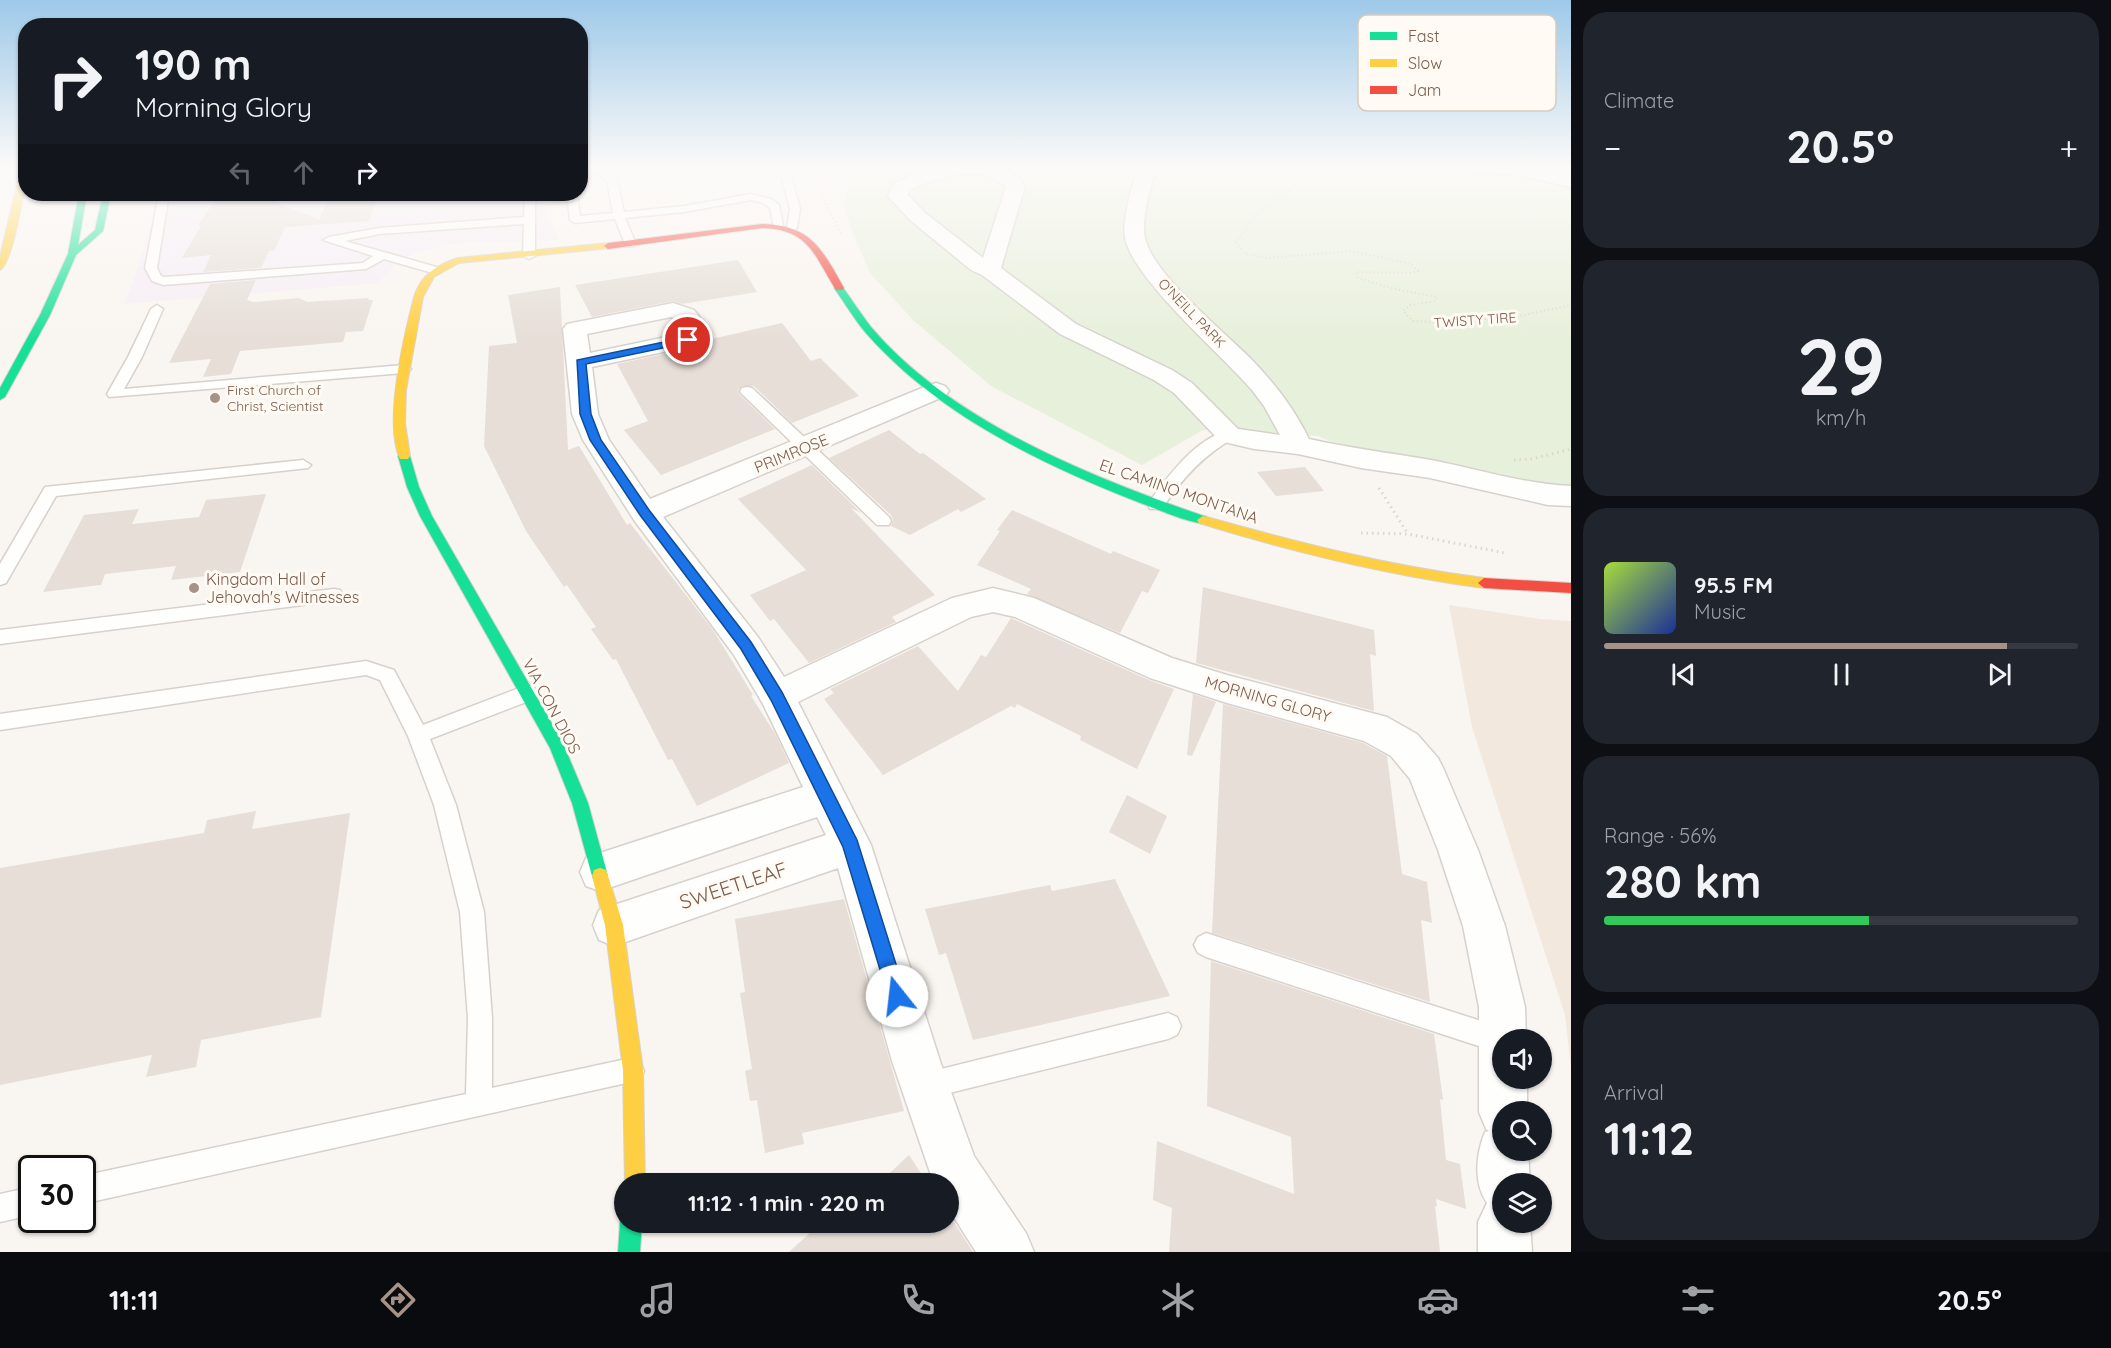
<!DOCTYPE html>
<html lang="en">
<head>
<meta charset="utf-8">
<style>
  :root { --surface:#171b24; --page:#20242c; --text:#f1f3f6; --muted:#9ea1a6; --line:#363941; --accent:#a69286 }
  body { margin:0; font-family:Quicksand,sans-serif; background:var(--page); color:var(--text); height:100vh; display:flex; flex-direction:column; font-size:22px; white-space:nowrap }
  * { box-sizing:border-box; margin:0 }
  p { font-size:20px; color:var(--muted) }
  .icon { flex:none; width:33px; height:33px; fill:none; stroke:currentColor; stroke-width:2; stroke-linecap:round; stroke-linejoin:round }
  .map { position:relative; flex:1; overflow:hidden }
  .panel { display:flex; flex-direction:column; gap:12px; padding:12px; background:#0d0f14; width:540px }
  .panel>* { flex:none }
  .guide { position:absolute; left:18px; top:18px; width:570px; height:183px; border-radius:24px; box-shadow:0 2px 4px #0004; background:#171b24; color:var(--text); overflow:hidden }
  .controls { position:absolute; left:1492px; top:1029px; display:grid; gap:12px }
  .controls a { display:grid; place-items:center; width:60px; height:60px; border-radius:50%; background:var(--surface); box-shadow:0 2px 4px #0004; font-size:30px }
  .speed { position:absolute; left:18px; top:1155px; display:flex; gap:12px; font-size:30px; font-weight:700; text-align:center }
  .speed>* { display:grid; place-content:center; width:78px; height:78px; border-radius:50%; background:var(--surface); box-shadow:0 2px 4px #0004; line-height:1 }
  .speed .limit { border:3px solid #111; border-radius:9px; background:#fff; color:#111 }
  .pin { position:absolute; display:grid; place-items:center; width:51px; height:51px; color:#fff; margin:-26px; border:3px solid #fff; border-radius:50%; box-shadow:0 2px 6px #0007 }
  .me { position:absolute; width:66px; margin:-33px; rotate:344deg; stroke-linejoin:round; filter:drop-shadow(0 0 4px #0008) }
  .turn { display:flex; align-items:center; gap:21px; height:126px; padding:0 18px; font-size:27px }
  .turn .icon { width:78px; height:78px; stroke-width:2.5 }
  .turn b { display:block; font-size:42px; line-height:51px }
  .lanes { display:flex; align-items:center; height:57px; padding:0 18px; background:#0003; justify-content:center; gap:30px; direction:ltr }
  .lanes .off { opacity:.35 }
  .big { font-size:45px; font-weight:800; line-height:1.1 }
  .panel .tile { flex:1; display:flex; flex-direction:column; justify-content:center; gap:9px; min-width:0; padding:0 21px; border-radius:24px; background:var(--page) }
  .panel .dial { align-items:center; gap:0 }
  .dial b { font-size:78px; line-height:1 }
  .song { display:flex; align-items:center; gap:18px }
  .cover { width:72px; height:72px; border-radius:9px; background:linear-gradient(135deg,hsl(80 70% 55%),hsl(230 70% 35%)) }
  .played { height:6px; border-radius:3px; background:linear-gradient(90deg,var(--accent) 85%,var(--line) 85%) }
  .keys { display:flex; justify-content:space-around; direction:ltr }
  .heat { display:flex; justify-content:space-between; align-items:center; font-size:33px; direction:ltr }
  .charge { height:9px; border-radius:4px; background:linear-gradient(90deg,#34c759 56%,var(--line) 0) }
  .trip { position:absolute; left:614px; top:1173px; width:345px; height:60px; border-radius:30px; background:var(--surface); box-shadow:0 2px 4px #0004; font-weight:800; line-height:60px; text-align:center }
  .menu { display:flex; height:96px; justify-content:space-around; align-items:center; background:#090b0e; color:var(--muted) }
  .menu .icon { width:42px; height:42px }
  .menu .active { color:var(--accent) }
  .menu b { font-size:27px; color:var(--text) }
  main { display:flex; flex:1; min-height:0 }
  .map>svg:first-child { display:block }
  .residential { fill:#f2e8de }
  .education { fill:#f6eef6 }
  .green { fill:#e7f0db }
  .building { fill:#e6ded7 }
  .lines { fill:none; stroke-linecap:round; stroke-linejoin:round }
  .lane-casing { stroke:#d7d1cb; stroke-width:3 }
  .street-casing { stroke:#d7d1cb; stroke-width:3 }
  .fast-casing { stroke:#d9d2cb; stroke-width:2 }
  .slow-casing { stroke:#d9d2cb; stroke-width:2 }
  .jam-casing { stroke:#d9d2cb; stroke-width:2 }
  .path-far1 { stroke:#dcd5d0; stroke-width:2; stroke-dasharray:1 3; stroke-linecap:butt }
  .path { stroke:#dcd5d0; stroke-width:3; stroke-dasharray:1.5 4; stroke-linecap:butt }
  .lane { fill:#fefefd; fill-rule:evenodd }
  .street { fill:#fefefd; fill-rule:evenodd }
  .fast { fill:#16e098; fill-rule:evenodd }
  .slow { fill:#ffcf43; fill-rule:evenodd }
  .jam { fill:#f24e42; fill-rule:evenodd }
  .route { fill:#1a73e8; stroke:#114b97; stroke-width:1.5 }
  .poi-dot { fill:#a69286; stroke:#fffaf3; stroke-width:2 }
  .labels { text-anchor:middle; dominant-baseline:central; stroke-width:6; stroke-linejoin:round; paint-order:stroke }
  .far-street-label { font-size:14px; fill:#7a5c4d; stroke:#fffaf3 }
  .far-poi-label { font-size:14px; fill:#7a5c4d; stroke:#fffaf3; text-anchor:start }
  .street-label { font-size:16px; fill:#7a5c4d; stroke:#fffaf3 }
  .poi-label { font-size:16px; fill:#7a5c4d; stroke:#fffaf3; text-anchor:start }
  .near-street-label { font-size:20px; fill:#7a5c4d; stroke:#fffaf3 }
  .key { fill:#fffaf3; stroke:#d7cbc1; stroke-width:1.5 }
  .key-label { font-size:16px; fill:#7a5c4d }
</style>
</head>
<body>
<main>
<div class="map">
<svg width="1571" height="1252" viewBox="0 0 1571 1252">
  <rect width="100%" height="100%" fill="#f9f5f0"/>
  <polygon class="residential" points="1449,605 1540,619 1571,621 1571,1067 1565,1015 1472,727"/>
  <polygon class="education" points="157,194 541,194 559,240 447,244 412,254 400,261 378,283 124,304 146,244"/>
  <polygon class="green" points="833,167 1571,167 1571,486 1530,484 1346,448 1318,436 1241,430 1203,430 1142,465 991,386 913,320 870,273 852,231 844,205 848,181"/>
  <g class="building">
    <polygon points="220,194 257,194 319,220 330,194 378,194 369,221 285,227 274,251 269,251 261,268 203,272 211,255 182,258 201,226 198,225"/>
    <polygon points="738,260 757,292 682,304 673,301 592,317 575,285"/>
    <polygon points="256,280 247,300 253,302 299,298 307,302 369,298 368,300 373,300 363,331 346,332 343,342 240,351 231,374 203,377 211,359 169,363 210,284"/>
    <polygon points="560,287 568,450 579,446 627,525 630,523 713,630 753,695 751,696 776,735 789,763 697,806 672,759 668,760 616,659 613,660 591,629 596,627 567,585 564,587 526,531 484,446 489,346 517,343 508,295"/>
    <polygon points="782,323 811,361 820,358 859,396 792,423 754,386 742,386 738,390 740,395 775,429 661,475 624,430 648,421 617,364 696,347 703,341"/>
    <polygon points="889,430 920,454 923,453 986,499 961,512 958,509 910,535 891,526 893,520 891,515 829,458"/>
    <polygon points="812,465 861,513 851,508 935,595 892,617 896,622 809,663 774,619 770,621 750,595 806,570 738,499"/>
    <polygon points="1305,467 1324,491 1276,496 1257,472"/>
    <polygon points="266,494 240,572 171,580 176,566 105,574 101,585 43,592 84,515 139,509 132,524 199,517 206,500"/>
    <polygon points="1012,510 1111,554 1113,551 1160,570 1148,593 1142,591 1120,633 1027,594 1031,589 977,565 1000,531 997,530"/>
    <polygon points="1203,587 1374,630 1376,656 1370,654 1374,711 1196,663"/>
    <polygon points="1011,618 1149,680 1174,689 1137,769 1080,740 1081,736 1017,704 1015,708 1011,706 883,775 824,699 834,693 830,689 918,646 958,691 981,655 986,657"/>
    <polygon points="1193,694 1216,702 1192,756 1187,755"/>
    <polygon points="1223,704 1363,743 1387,756 1402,874 1427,882 1432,923 1421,920 1430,1002 1212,933"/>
    <polygon points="1127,795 1167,816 1150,854 1109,832"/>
    <polygon points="256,811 252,829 350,813 321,1017 201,1040 196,1067 146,1077 152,1055 0,1085 0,868 204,833 207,820"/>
    <polygon points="1115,879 1170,996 973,1040 946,953 939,955 925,909 1050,885 1052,891"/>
    <polygon points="844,899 904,1111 802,1133 804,1144 765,1153 757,1100 750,1101 745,1071 752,1069 740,993 745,992 735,919"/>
    <polygon points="1211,961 1434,1034 1443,1100 1440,1099 1446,1160 1460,1164 1466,1209 1436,1199 1437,1207 1435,1206 1440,1252 1169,1252 1172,1208 1153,1200 1157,1141 1294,1194 1291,1137 1207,1106"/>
    <polygon points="909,1155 928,1184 878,1184"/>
    <polygon points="948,1213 973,1252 789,1252 822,1222 948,1222"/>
  </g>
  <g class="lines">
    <g class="lane-casing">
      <g id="lane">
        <polygon points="580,167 613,167 607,170 617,180 624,212 684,206 751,194 771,199 779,205 783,225 782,227 774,227 770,208 763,203 751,200 684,212 625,218 636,244 634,246 626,246 615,219 575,223 570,220 567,194 577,194 580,216 613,213 607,181 597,172 591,173 580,170"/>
        <polygon points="779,167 789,167 800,209 797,228 792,231 787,228 790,209"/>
        <polygon points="159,194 169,194 157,268 161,276 164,277 363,263 373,256 323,240 329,237 379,228 524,217 525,194 535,194 535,256 529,259 523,256 524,224 379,234 345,241 440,268 442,270 436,274 384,259 366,269 163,285 152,281 145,268"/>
        <polygon points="157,305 163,309 142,357 124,389 404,365 411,369 404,373 109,397 107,394 128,357 151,309"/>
        <polygon points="747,387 752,388 889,517 891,521 889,525 877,525 742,394 740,391 742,388"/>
        <path d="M1229,430L1236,435L1234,438C1203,455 1181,480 1162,509H1150L1148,505L1150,501C1169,475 1195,439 1229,430Z"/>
        <polygon points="303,460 311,465 308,468 56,496 6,583 0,585 0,564 45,487"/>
        <polygon points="334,589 340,590 343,595 340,600 334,601 0,644 0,630"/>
        <polygon points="366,661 394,670 423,725 527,685 534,687 537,693 534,699 430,739 456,805 484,912 492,1018 492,1088 631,1058 640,1062 644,1071 640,1080 82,1204 82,1176 466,1094 468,1018 460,912 434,805 408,736 380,680 366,675 0,730 0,714"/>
        <polygon points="1206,933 1500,1027 1509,1031 1512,1040 1503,1040 1503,1051 1500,1053 1206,957 1198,953 1194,945 1198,937"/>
        <polygon points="1168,1013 1177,1017 1181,1026 1177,1035 1168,1039 925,1099 916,1095 912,1086 916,1077 925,1073"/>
        <polygon points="32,1187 32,1215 0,1222 0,1194"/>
      </g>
    </g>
    <g class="street-casing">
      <g id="street">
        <path d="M941,167C970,167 1007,159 1025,186L1001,268L1076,324L1172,370L1192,383L1238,429L1280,435L1264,406L1252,390C1222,355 1133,279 1125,238C1122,223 1132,180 1140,167H1158C1151,182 1141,220 1145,238C1153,275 1225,332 1253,361C1275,384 1295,410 1309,439C1349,448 1390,453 1431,460C1478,469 1524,484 1571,486V506L1548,505L1430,478L1361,468L1298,454L1254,449L1220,441L1174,393L1154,380L1060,334L982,275L971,270L910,220L888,196L894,183L920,172ZM960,174C978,174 993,174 1006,187L983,258L924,212L908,195L909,190L933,180Z"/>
        <polygon points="1469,167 1528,167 1571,175 1571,187 1528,177 1478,172 1472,171"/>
        <path d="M673,303L694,310L710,331L696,345L592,367L598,414L609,440L650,499L927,386L936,383L945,386L949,391L945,396L663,517L758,637L784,677L952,598L993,588L1034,598L1172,658L1227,675L1387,717L1417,734L1438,758L1444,770L1478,850L1505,926L1525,1007L1526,1040H1503V1078H1527V1112H1503V1150H1528L1530,1184H1503V1222H1530L1532,1252H1478V1222L1487,1203C1473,1183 1476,1154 1485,1132L1489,1131L1486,1129L1479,1112V1007L1463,926L1438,850L1410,779L1391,756L1364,741L1227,703L1150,678L1015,617L993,612L971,617L798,702L871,845L940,1061L974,1156L1026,1233L1034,1252H976L948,1208V1184H934L892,1061L838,868L614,946L599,940L593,925L599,910L826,835L817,817L600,891L586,886L580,872L586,858L600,853L803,787L763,704L734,655L634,520L583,440L572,414L563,329L567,324ZM671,317L678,320L685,330L680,334L590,353L587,334Z"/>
      </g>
    </g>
    <g class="fast-casing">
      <g id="fast">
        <polygon points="79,194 87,194 78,245 95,230 103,194 111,194 103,231 76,255 50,315 5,397 0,400 0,388 40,315 68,254"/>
        <path d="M836,286H842C852,300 861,314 871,327C950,421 1094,479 1207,517L1209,520L1207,523C1195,526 1152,507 1138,502C1039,463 937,414 866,333C854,319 845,303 834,288Z"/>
        <polygon points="404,452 410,456 419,487 432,516 562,741 588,803 608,876 606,882 600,884 594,882 592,876 572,803 550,748 420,516 407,487 398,456"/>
        <polygon points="623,1214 624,1222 642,1222 640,1252 618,1252 620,1222"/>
      </g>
    </g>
    <g class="slow-casing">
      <g id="slow">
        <path d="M21,167H26C26,184 13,263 0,270V257Z"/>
        <path d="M608,243L612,246L611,248L459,263L434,277L423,297L406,390L405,423L410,456L408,459H400C383,422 404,336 414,297C421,275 436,265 458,258Z"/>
        <path d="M1203,516C1296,542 1388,566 1484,578L1490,583L1484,588C1387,575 1293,552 1199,523L1197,520Z"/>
        <polygon points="600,868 606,870 608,876 623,925 643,1070 645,1184 625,1184 623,1070 605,925 592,876 594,870"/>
      </g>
    </g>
    <g class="jam-casing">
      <g id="jam">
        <path d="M762,224C811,225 822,249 844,288L842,290H836C814,255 809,229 762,228L608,249L604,246L608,243Z"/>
        <polygon points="1484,578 1571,583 1571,593 1484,588 1478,583"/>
      </g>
    </g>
    <g class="path-far1">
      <polyline points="1311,167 1296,185 1273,205 1255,214 1236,243 1244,253 1268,258 1350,251 1411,264 1418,271 1411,273 1356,272 1358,278 1395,289 1437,297 1436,301 1411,305 1403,311 1413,321 1434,322 1515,317 1571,305"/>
      <polyline points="808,168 842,236"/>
    </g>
    <g class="path">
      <polyline points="1514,460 1532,459 1571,449"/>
      <polyline points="1379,488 1408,534"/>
      <polyline points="1361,533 1408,534 1505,553"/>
    </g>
    <use href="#lane" class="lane"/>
    <use href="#street" class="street"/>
    <use href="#fast" class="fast"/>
    <use href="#slow" class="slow"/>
    <use href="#jam" class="jam"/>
  </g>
  <linearGradient id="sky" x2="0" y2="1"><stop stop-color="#9ec9e9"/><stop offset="0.49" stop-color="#fcfaf8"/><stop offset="1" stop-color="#fcfaf8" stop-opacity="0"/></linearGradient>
  <rect width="1571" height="342" fill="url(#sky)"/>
  <polygon class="route" points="688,337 692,338 692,342 586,364 591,414 601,440 649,510 751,642 782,692 857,840 906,996 903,1003 897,1006 890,1003 888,996 843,847 771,700 741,649 640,515 590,440 580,414 577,360"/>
  <g class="poi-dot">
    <circle cx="215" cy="398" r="6"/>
    <circle cx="194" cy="588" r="6"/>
  </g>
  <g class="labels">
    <g class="far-street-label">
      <text transform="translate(1192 313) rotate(46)">O'NEILL PARK</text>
      <text transform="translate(1475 320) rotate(-4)">TWISTY TIRE</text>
    </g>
    <g class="far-poi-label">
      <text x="227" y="390">First Church of<tspan x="227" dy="16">Christ, Scientist</tspan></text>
    </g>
    <g class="street-label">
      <text transform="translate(791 453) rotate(-22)">PRIMROSE</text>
      <text transform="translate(1179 491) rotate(19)">EL CAMINO MONTANA</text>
      <text transform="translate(1268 699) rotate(16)">MORNING GLORY</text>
      <text transform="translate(552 706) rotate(62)">VIA CON DIOS</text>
    </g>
    <g class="poi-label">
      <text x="206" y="579">Kingdom Hall of<tspan x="206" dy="18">Jehovah's Witnesses</tspan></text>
    </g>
    <g class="near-street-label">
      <text transform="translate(733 885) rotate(-18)">SWEETLEAF</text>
    </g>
  </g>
  <rect x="1358" y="15" width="198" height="96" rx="9" class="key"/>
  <rect x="1370" y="32" width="27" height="8" fill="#16e098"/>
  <rect x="1370" y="59" width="27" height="8" fill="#ffcf43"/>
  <rect x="1370" y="86" width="27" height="8" fill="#f24e42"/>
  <g class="key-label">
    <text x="1408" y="42">Fast</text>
    <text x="1408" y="69">Slow</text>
    <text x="1408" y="96">Jam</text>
  </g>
</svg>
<div class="controls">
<a><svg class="icon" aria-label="sound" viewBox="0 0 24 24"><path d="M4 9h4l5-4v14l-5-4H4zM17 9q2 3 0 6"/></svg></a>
<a><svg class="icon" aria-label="search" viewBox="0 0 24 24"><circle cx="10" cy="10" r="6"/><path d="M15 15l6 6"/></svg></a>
<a><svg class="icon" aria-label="layers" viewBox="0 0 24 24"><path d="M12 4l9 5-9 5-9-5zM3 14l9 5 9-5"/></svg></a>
</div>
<div class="speed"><div class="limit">30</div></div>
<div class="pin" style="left:688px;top:340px;background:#d93025"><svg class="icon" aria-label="arrive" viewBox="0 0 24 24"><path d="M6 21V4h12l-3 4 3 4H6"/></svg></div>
<svg class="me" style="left:897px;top:996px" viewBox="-20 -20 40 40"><circle r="19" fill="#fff"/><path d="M0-13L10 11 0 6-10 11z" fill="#1a73e8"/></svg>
<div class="trip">11:12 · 1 min · 220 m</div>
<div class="guide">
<div class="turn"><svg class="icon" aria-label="right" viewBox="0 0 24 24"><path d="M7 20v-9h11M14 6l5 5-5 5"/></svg><div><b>190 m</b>Morning Glory</div></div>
<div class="lanes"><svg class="icon off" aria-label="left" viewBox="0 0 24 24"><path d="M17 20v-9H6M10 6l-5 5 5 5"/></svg><svg class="icon off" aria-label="ahead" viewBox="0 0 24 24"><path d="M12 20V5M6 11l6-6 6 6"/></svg><svg class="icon" aria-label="right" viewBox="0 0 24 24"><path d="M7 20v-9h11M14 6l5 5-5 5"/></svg></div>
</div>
</div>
<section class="panel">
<div class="tile"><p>Climate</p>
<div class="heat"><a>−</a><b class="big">20.5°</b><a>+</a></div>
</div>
<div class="tile dial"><b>29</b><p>km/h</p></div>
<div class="tile">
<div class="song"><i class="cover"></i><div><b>95.5 FM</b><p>Music</p></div></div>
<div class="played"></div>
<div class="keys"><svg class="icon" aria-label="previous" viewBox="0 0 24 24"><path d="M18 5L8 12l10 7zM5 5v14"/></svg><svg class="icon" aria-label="pause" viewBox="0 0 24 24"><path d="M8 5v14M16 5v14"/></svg><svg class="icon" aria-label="next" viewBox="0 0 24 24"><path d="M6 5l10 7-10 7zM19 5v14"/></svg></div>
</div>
<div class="tile"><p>Range · 56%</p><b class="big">280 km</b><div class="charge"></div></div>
<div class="tile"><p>Arrival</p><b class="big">11:12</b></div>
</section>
</main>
<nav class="menu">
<b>11:11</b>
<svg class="icon active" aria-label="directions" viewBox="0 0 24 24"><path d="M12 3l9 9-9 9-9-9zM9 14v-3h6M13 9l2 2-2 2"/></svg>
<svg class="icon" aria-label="music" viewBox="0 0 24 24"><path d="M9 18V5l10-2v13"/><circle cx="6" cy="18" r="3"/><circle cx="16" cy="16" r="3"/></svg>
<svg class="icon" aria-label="phone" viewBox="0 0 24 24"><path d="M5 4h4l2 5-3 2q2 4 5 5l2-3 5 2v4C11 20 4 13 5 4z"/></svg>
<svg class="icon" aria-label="climate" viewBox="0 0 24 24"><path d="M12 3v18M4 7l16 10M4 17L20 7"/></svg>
<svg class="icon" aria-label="car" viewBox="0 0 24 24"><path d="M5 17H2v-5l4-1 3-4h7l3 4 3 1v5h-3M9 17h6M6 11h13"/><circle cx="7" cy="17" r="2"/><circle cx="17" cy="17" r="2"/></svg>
<svg class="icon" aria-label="filters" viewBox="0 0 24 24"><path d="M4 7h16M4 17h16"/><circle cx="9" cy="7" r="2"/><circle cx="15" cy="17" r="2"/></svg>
<b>20.5°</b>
</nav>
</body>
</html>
